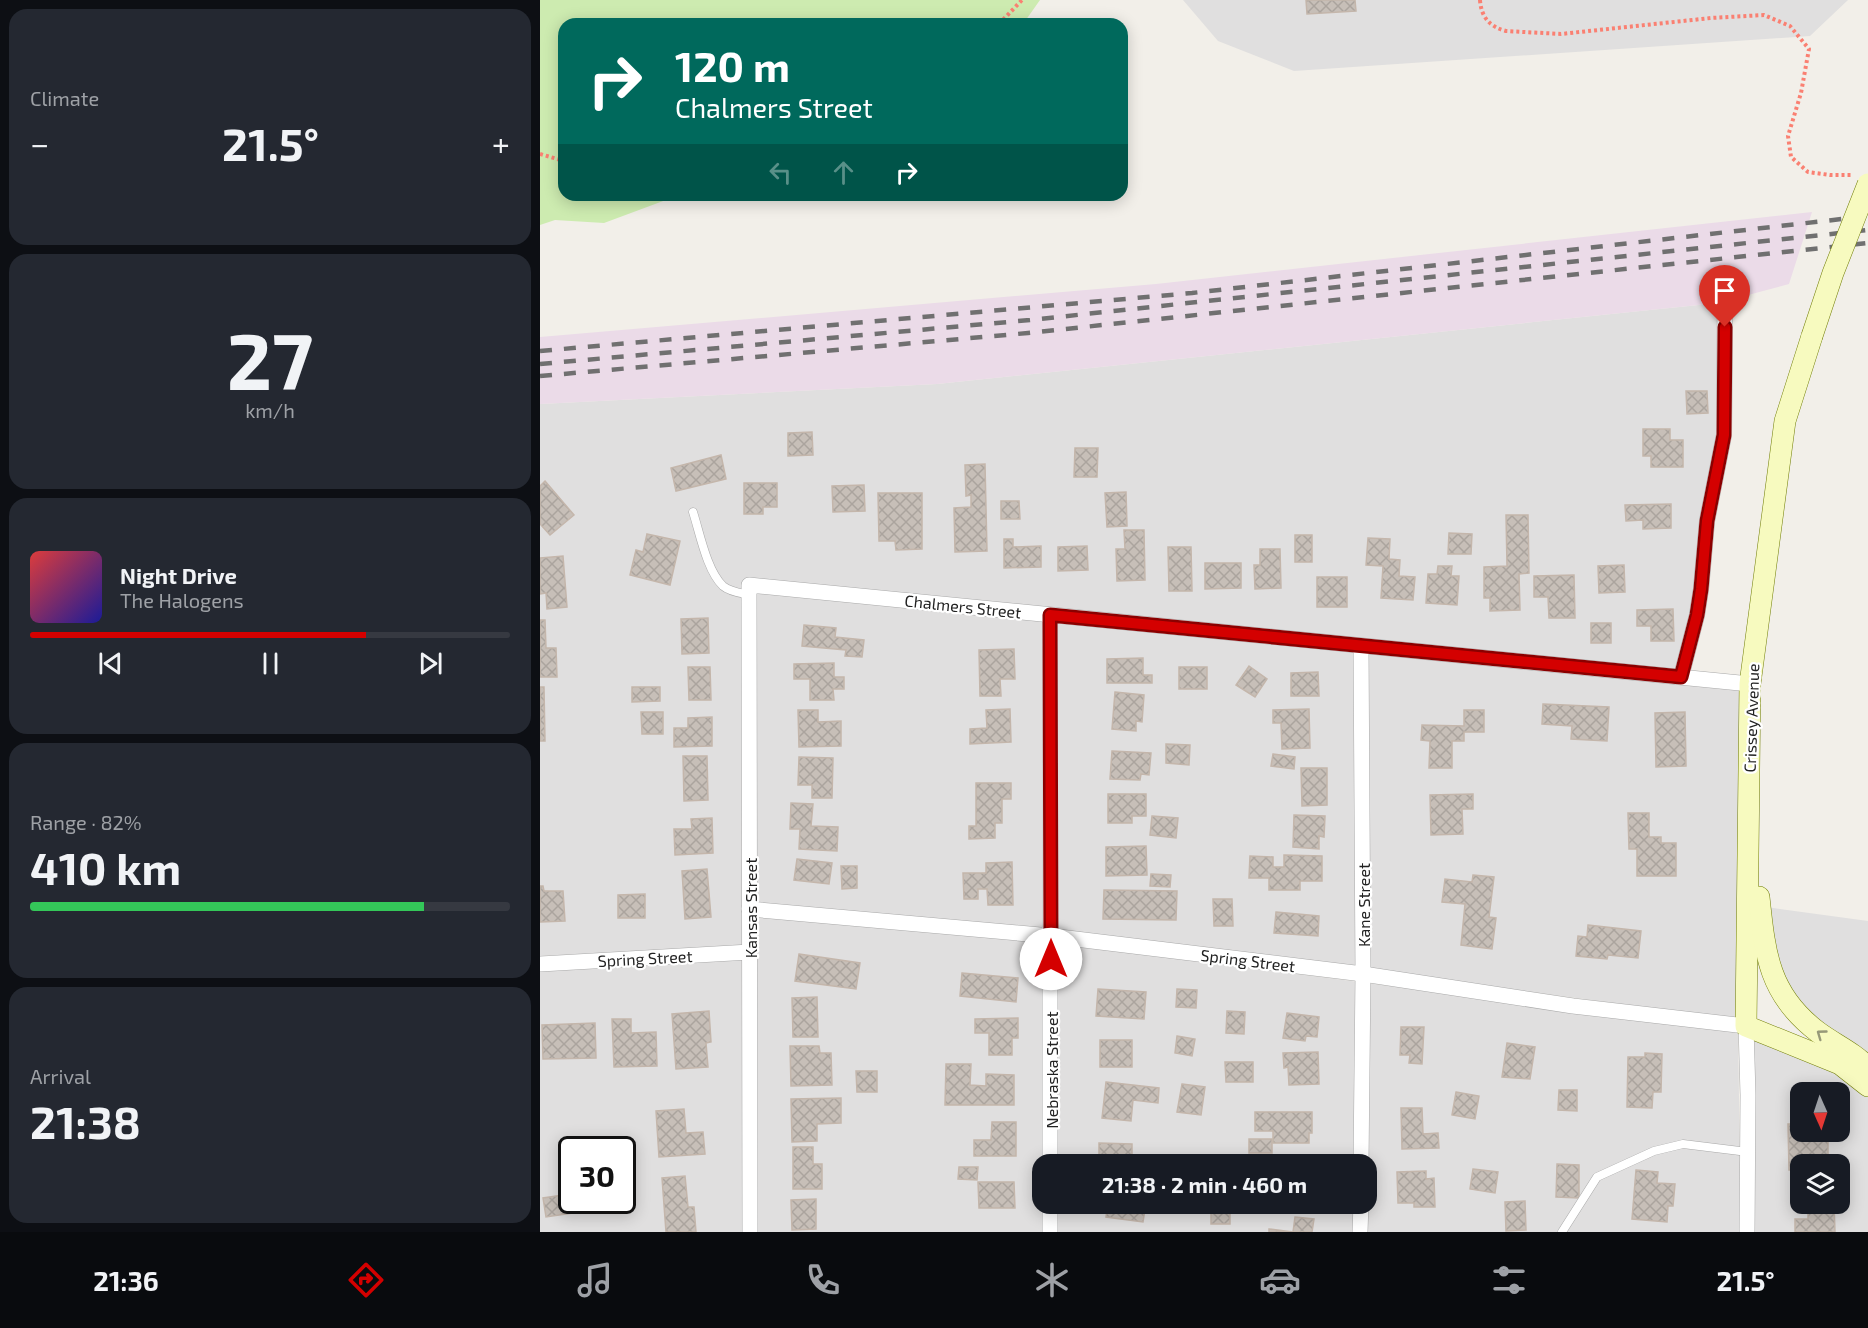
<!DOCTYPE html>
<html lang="en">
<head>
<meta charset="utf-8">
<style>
  :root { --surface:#171b24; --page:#242831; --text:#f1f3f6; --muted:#9ea1a6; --line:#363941; --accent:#d40000 }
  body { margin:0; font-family:"Exo 2",sans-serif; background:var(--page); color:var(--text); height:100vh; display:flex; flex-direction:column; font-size:22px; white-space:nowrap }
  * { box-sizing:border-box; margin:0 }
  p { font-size:20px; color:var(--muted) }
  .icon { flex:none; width:33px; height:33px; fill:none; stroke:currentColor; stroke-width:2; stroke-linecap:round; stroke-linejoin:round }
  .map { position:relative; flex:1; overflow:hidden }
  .details { display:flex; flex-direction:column; gap:9px; padding:9px; background:#0d0f14; width:540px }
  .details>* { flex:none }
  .banner { position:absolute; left:18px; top:18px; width:570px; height:183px; border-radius:18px; box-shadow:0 3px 15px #0003; background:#00695c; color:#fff; overflow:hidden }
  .needle { width:39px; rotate:177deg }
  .fabs { position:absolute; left:1250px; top:1082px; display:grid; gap:12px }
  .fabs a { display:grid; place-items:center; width:60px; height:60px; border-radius:12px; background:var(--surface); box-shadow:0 3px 15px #0003; font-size:30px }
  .speed { position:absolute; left:18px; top:1136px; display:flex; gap:12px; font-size:30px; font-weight:700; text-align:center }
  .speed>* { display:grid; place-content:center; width:78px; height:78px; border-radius:50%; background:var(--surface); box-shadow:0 3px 15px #0003; line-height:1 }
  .speed .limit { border:3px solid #111; border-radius:9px; background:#fff; color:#111 }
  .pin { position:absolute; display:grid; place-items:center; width:51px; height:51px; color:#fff; margin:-62px -26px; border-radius:50% 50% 50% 0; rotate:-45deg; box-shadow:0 0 6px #0007 }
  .pin .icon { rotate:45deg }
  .me { position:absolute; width:66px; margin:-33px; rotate:0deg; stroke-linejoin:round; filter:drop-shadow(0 0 4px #0008) }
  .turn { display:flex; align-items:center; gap:21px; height:126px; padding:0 18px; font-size:27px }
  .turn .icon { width:78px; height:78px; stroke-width:2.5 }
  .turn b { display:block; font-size:42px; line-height:51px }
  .lanes { display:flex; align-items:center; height:57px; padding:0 18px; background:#0003; justify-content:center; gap:30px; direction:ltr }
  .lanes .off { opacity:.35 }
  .big { font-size:45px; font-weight:700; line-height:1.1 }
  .details .widget { flex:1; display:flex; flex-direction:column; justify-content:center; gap:9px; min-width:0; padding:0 21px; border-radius:18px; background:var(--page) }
  .details .dial { align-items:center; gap:0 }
  .dial b { font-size:78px; line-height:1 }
  .song { display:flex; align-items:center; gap:18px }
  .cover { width:72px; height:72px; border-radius:9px; background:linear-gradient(135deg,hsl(0 70% 55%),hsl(240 70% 35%)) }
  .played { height:6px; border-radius:3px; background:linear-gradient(90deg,var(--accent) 70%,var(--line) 70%) }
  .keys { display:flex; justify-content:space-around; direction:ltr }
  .heat { display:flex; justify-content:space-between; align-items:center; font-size:33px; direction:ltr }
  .charge { height:9px; border-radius:4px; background:linear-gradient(90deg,#34c759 82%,var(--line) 0) }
  .trip { position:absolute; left:492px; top:1154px; width:345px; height:60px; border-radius:18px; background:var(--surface); box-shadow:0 3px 15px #0003; font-weight:700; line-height:60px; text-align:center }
  .tabs { display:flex; height:96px; justify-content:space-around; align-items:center; background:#090b0e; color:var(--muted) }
  .tabs .icon { width:42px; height:42px }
  .tabs .current { color:var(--accent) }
  .tabs b { font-size:27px; color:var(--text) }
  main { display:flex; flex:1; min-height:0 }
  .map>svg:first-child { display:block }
  .residential { fill:#e0dfdf; fill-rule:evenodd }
  .railway { fill:#ebdbe8 }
  .grass { fill:#cdebb0 }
  .building { fill:url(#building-cross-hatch); stroke:#c4b6ab; stroke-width:1.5 }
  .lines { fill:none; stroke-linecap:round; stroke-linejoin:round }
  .lane-casing { stroke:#a9a9a9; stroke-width:9 }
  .street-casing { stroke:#a9a9a9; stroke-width:16 }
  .secondary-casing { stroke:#707d05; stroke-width:22 }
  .path { stroke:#fa8072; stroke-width:4; stroke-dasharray:3 3; stroke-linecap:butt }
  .lane { stroke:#fff; stroke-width:8 }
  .street { stroke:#fff; stroke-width:15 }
  .secondary { stroke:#f7fabf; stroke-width:21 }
  .rail { stroke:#707070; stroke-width:4.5; stroke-dasharray:12 12; stroke-linecap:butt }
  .secondary-bridge-casing { stroke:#707d05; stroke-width:22; stroke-linecap:butt }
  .secondary-bridge { stroke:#f7fabf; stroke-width:21 }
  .oneway { stroke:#979978 }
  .route-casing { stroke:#8a0000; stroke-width:15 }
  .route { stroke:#d40000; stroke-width:10 }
  .labels { text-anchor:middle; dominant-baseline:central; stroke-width:4.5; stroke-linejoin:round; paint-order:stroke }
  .street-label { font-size:16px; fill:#222; stroke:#fff }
</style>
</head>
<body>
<main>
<section class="details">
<div class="widget"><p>Climate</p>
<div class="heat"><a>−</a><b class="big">21.5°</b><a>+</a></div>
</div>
<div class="widget dial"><b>27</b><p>km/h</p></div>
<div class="widget">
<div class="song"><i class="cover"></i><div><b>Night Drive</b><p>The Halogens</p></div></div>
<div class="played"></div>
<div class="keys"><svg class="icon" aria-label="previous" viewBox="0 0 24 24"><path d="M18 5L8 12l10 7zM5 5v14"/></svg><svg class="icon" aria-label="pause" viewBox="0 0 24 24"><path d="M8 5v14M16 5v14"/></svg><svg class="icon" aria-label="next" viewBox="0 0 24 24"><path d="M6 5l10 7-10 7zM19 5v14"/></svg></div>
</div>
<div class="widget"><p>Range · 82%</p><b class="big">410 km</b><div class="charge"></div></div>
<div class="widget"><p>Arrival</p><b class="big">21:38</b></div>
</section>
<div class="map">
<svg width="1328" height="1232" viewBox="0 0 1328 1232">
  <defs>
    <pattern id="building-cross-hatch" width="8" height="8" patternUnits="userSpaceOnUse" patternTransform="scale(1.5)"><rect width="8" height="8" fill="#c7bfb8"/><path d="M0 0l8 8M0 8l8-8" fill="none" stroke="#aba49e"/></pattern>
  </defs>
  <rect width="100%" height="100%" fill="#f2efe9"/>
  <g class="residential">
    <polygon points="643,0 1308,0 1270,36 754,71 678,41"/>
    <polygon points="1178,303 1180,434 1154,604 1135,682 1204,688 1201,1020 818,969 204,903 205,947 0,956 0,404 397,384"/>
    <polygon points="1226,907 1328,921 1328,1062 1278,1025 1235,969"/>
    <polygon points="213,913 507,940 502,1164 502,1203 505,1232 215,1232"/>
    <polygon points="517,943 1198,1031 1201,1232 510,1232 511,1203 826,1203 826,1164 512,1164"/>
    <path d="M205,956V1232H0V968ZM32,1149H82V1200H32Z"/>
    <path d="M1213,1035L1292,1068L1328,1096V1232H1214ZM1260,1092H1299V1131H1260ZM1260,1164H1299V1203H1260Z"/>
  </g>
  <polygon class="railway" points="1272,212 1249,284 1178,303 397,384 0,404 0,337 616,284"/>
  <polygon class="grass" points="0,0 500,0 483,24 24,24 24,195 216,195 200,200 134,197 64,223 15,220 0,225"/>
  <g class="building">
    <polygon points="766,0 815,0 816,11 767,14"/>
    <polygon points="1146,391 1167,391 1168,413 1147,414"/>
    <polygon points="1103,429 1130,429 1130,440 1143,440 1143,467 1111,467 1111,456 1103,456"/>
    <polygon points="272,432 273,455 248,456 248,433"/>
    <polygon points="535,448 558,448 557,477 534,477"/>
    <polygon points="181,455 186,479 136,491 131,468"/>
    <polygon points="445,464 447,551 415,552 414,508 431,507 431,495 426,496 425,465"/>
    <polygon points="5,481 34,515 10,535 0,524 0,486"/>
    <polygon points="204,483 237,483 237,507 223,507 223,514 204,514"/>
    <polygon points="324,485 325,511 293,512 292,486"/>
    <polygon points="586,492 587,526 567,527 565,493"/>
    <polygon points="338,493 382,493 382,549 356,550 355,541 339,541"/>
    <polygon points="461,501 479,501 480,519 461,519"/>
    <polygon points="1131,504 1131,528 1103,529 1103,520 1086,521 1085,505"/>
    <polygon points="966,515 988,515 989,573 979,574 980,610 950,611 950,598 944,598 944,567 967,566"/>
    <polygon points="584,530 604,530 605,580 577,581 576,549 585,549"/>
    <polygon points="909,533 932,534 931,554 908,554"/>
    <polygon points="107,534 140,541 130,585 90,575 96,550 103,552"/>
    <rect x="755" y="535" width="17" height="27"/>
    <polygon points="828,538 850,539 849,559 860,560 859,576 875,577 873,600 841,598 843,566 826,565"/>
    <polygon points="464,539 473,539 473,547 501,546 501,567 464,568"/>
    <polygon points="547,546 548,570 518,571 518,547"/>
    <polygon points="628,547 651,547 652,591 629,591"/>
    <polygon points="720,549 740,549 741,588 715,589 714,565 720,565"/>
    <polygon points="23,556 27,607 7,609 6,593 0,594 0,558"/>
    <polygon points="665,563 701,563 701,588 665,589"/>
    <polygon points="1084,565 1085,592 1059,593 1058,566"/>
    <polygon points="898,566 912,566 911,576 919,576 917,605 886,603 888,574 897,574"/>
    <polygon points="1034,575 1035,618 1009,618 1008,597 994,597 994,576"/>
    <rect x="777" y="577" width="30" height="30"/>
    <polygon points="1133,609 1134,641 1111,641 1111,626 1097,626 1097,610"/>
    <polygon points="168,618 169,653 142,654 141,619"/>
    <polygon points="0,620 5,620 6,648 16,648 17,677 0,677"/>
    <rect x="1051" y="623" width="20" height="20"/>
    <polygon points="264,625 296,628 295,637 324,640 322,657 305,656 306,650 262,646"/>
    <polygon points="474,649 475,679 460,679 461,696 440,696 439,650"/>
    <polygon points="603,658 603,675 612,675 612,683 567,683 567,659"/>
    <polygon points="294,663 294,677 304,677 304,689 293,689 294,700 270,700 270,679 254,679 254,664"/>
    <polygon points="709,666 727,679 715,697 696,685"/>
    <polygon points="148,667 170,667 171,700 149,700"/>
    <rect x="639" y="667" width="28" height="22"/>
    <polygon points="778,672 779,696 751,696 751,673"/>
    <polygon points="0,687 4,687 5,741 0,741"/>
    <polygon points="92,687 120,687 120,701 92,702"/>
    <polygon points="575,692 604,695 602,722 596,721 596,731 572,729"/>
    <polygon points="1003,704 1069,707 1067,741 1031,739 1032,726 1002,724"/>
    <polygon points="470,709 471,742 430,744 430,729 447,728 446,710"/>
    <polygon points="769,709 770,748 742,749 741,723 733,723 733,710"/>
    <polygon points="258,710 278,710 278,722 301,721 301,746 259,747"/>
    <polygon points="924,710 944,710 944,732 924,732 924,741 912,741 912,768 889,768 890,741 881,740 882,725 924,726"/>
    <polygon points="101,712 123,712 123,734 102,734"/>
    <polygon points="1145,712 1146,766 1116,767 1115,713"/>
    <polygon points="172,717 172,746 134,747 134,728 148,728 148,718"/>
    <polygon points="626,744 650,745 649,765 626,763"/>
    <polygon points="572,751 611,753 609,775 601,774 600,780 570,779"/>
    <polygon points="733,754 755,757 754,769 731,766"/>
    <polygon points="143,756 167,756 168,800 144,801"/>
    <polygon points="259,757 293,758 292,798 272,798 272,785 258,785"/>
    <polygon points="761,768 787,768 787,805 762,806"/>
    <polygon points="436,783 471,783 471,799 462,799 462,823 455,823 455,838 429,839 429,826 436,826"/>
    <polygon points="568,794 606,794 606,816 592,816 592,823 568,823"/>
    <polygon points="933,794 933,809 922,809 923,834 891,835 890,795"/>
    <polygon points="251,803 273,804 271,826 298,827 297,851 259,849 260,829 250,829"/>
    <polygon points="1088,813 1109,813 1109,837 1121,837 1121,843 1136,843 1136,876 1097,876 1097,849 1089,849"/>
    <polygon points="754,815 785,816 784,837 779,836 779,849 753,847"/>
    <polygon points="612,816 638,818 636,838 610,835"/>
    <polygon points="172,818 173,853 135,855 134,829 152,829 151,819"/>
    <polygon points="606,846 607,875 566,876 566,847"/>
    <polygon points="744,855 782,856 782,881 760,881 760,890 729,890 729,878 709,878 710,856 733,857 733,867 744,867"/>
    <polygon points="257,859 292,863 289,884 254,880"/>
    <polygon points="472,862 473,905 448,905 447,889 438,889 438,899 424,899 423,873 446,873 446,863"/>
    <polygon points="301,866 317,866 317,888 302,889"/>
    <polygon points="167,869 171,917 145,919 142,871"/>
    <polygon points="611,874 631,875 630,887 610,886"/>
    <polygon points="933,875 954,877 949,917 956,918 952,949 921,945 925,904 902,902 905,879 932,882"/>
    <polygon points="0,886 3,886 4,891 23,891 25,921 0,922"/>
    <polygon points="564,890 637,891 636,920 563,919"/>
    <polygon points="105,894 105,918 78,918 78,895"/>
    <polygon points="673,899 692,899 693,926 674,926"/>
    <polygon points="736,912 779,916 778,936 734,933"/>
    <polygon points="1048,925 1101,931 1098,958 1068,955 1067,959 1036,956 1038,936 1047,937"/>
    <polygon points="259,954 320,963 316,989 255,981"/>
    <polygon points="422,973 478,978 476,1002 420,996"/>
    <polygon points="558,989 606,992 604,1019 556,1016"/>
    <polygon points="637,989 657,990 656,1008 636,1007"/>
    <polygon points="277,997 278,1037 253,1037 252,998"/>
    <polygon points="169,1011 171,1042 166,1043 168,1067 136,1069 132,1014"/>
    <polygon points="687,1011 705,1012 704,1034 686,1033"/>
    <polygon points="747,1013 779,1017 777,1037 766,1036 765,1041 743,1038"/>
    <polygon points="478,1018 478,1038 472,1038 472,1055 449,1055 449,1033 435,1033 435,1019"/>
    <polygon points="72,1019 91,1019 91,1033 116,1032 117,1066 74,1067"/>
    <polygon points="55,1023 56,1058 3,1059 2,1025"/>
    <polygon points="861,1027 884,1027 882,1064 869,1063 870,1055 860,1055"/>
    <polygon points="637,1036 655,1039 652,1056 635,1053"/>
    <rect x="560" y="1040" width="32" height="27"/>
    <polygon points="967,1043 995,1047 990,1079 962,1077"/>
    <polygon points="250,1046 279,1046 280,1053 291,1053 292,1085 251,1086"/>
    <polygon points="778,1052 779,1084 749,1085 748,1067 744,1068 743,1053"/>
    <polygon points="1105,1053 1122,1054 1121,1092 1113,1092 1112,1108 1087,1107 1088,1057 1105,1057"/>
    <polygon points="685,1062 713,1062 713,1082 686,1082"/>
    <polygon points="406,1064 431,1064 430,1085 446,1086 446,1074 474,1075 474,1105 405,1105"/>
    <polygon points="316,1071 337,1071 337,1092 317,1092"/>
    <polygon points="566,1082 619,1088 618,1103 593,1100 591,1121 562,1118"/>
    <polygon points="642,1084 665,1087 661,1115 637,1112"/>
    <polygon points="1019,1090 1037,1090 1037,1111 1018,1110"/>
    <polygon points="916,1092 939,1096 935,1119 912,1115"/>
    <polygon points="301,1098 301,1123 277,1124 277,1141 252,1142 251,1099"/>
    <polygon points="861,1108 882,1108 883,1134 898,1133 899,1148 862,1149"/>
    <polygon points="144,1109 146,1133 163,1132 165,1154 119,1157 116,1111"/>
    <polygon points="715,1112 772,1112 772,1133 769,1133 769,1143 733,1143 733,1131 715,1131"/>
    <polygon points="452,1122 476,1122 476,1156 434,1156 434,1140 451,1140"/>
    <polygon points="1248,1124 1260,1124 1260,1131 1266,1131 1266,1140 1288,1140 1288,1164 1260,1164 1260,1170 1249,1170"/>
    <rect x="709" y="1139" width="23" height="14"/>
    <polygon points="559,1143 592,1144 592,1164 559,1164"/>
    <polygon points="253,1147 273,1147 273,1164 282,1164 282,1189 253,1189"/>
    <polygon points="707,1155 707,1164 679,1164 679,1156"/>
    <polygon points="1017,1164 1039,1165 1039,1198 1016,1197"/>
    <polygon points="419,1167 438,1167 437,1180 418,1179"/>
    <polygon points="933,1169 958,1172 955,1193 930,1189"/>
    <polygon points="1096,1170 1118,1172 1117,1183 1135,1184 1133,1206 1128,1206 1127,1222 1092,1219"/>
    <polygon points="886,1171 886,1179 894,1178 895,1207 874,1207 874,1203 858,1203 857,1172"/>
    <polygon points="145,1176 148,1207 154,1207 156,1232 126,1232 122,1178"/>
    <polygon points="438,1182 474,1182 475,1208 439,1208"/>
    <polygon points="30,1194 32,1213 6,1217 3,1198"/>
    <polygon points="276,1199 276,1229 252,1230 251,1200"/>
    <polygon points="985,1201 986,1230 966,1231 965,1202"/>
    <polygon points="568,1203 606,1203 603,1222 566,1217"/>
    <polygon points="1268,1203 1294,1203 1295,1232 1255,1232 1255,1219 1268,1219"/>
    <rect x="671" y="1206" width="19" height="18"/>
    <polygon points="755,1217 774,1219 772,1232 753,1232"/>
    <polygon points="729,1229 753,1232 729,1232"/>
  </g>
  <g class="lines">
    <g class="lane-casing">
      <g id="lane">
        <path d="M153,512C160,534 167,571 183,586C190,592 201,593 210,595"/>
        <polyline points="1022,1232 1057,1177 1114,1151 1143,1144 1208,1152"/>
      </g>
    </g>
    <g class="street-casing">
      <g id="street">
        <polyline points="510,615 510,1164"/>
        <polyline points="821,646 823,974 821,1164"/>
        <polyline points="1141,677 1157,615 1161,589 1167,521 1184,435 1185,305"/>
        <polyline points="209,909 511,936 823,974 1033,1006 1206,1026 1208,1095 1207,1232"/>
        <polyline points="0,964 210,952"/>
        <polyline points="210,1232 209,585 1210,684"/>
        <polyline points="510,1232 510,1203"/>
        <polyline points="820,1232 821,1203"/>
      </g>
    </g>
    <g class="secondary-casing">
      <g id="secondary">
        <polyline points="1272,336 1245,421 1210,684 1206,1026 1300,1064 1328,1086"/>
        <path d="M1219,897C1225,955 1229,995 1278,1032C1294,1044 1315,1053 1328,1068"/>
      </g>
    </g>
    <g class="path">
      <path d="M940,0C941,17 950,27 966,31L1021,34L1171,18L1224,15L1250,26L1269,49L1261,93L1248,136L1251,157L1268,172L1290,175H1311"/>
      <polyline points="459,24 482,0"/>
      <polyline points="0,154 24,161"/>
    </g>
    <use href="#lane" class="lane"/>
    <use href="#street" class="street"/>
    <use href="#secondary" class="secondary"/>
    <g class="rail">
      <polyline points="0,351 652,293 1328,216"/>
      <polyline points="0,364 490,320 1328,230"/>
      <polyline points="0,376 488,333 1328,243"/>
    </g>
    <g class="secondary-bridge-casing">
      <polyline id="secondary-bridge" points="1272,336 1293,273 1328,184"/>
    </g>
    <use href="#secondary-bridge" class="secondary-bridge"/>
  </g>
  <defs><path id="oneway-chevron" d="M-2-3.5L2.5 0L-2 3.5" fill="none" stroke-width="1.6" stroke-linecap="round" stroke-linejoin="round" transform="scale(1.5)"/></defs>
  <use class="oneway" href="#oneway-chevron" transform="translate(1281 1034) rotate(-144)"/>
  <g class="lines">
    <g class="route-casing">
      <polyline id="route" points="511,959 510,615 1141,677 1157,615 1161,589 1167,521 1184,435 1185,327"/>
    </g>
    <use href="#route" class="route"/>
  </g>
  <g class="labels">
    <g class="street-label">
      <text transform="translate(423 606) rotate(6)">Chalmers Street</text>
      <text transform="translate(1211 718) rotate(-88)">Crissey Avenue</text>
      <text transform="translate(823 905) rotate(-90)">Kane Street</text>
      <text transform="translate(210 908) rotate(-90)">Kansas Street</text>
      <text transform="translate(105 958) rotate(-3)">Spring Street</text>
      <text transform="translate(708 960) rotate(7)">Spring Street</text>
      <text transform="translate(511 1070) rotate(-90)">Nebraska Street</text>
    </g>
  </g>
</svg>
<div class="fabs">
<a><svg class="needle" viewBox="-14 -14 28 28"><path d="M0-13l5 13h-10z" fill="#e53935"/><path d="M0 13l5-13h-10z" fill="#9ea1a6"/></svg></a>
<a><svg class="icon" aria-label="layers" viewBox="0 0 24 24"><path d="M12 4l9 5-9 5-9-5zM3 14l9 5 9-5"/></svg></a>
</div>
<div class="speed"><div class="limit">30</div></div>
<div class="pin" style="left:1185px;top:327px;background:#d93025"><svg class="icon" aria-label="arrive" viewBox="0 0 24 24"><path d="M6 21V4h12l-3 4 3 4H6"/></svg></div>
<svg class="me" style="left:511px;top:959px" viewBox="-20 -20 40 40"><circle r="19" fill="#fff"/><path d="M0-13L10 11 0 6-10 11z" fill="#d40000"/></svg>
<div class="trip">21:38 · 2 min · 460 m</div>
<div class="banner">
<div class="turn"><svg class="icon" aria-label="right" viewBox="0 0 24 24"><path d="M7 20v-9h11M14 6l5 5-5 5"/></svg><div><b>120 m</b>Chalmers Street</div></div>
<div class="lanes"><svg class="icon off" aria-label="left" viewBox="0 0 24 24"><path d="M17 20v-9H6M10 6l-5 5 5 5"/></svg><svg class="icon off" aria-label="ahead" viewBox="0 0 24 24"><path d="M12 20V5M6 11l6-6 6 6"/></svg><svg class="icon" aria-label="right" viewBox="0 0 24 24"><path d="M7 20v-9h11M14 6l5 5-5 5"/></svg></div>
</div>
</div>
</main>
<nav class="tabs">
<b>21:36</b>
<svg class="icon current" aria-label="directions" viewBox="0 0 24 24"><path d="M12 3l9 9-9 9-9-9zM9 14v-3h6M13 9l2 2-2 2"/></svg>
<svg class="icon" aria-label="music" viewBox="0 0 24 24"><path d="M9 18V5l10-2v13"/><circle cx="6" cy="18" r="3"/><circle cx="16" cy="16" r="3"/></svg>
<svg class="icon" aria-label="phone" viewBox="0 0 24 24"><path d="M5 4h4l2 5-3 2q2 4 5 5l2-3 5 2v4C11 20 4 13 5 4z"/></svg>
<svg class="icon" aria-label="climate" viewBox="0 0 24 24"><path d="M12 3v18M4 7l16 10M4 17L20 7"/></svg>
<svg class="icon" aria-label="car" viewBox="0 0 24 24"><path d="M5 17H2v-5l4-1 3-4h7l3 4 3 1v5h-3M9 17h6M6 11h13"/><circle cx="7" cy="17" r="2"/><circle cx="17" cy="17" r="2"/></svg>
<svg class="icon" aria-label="filters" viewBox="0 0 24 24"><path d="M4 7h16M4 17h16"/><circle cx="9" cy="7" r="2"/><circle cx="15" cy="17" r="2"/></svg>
<b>21.5°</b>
</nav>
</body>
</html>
